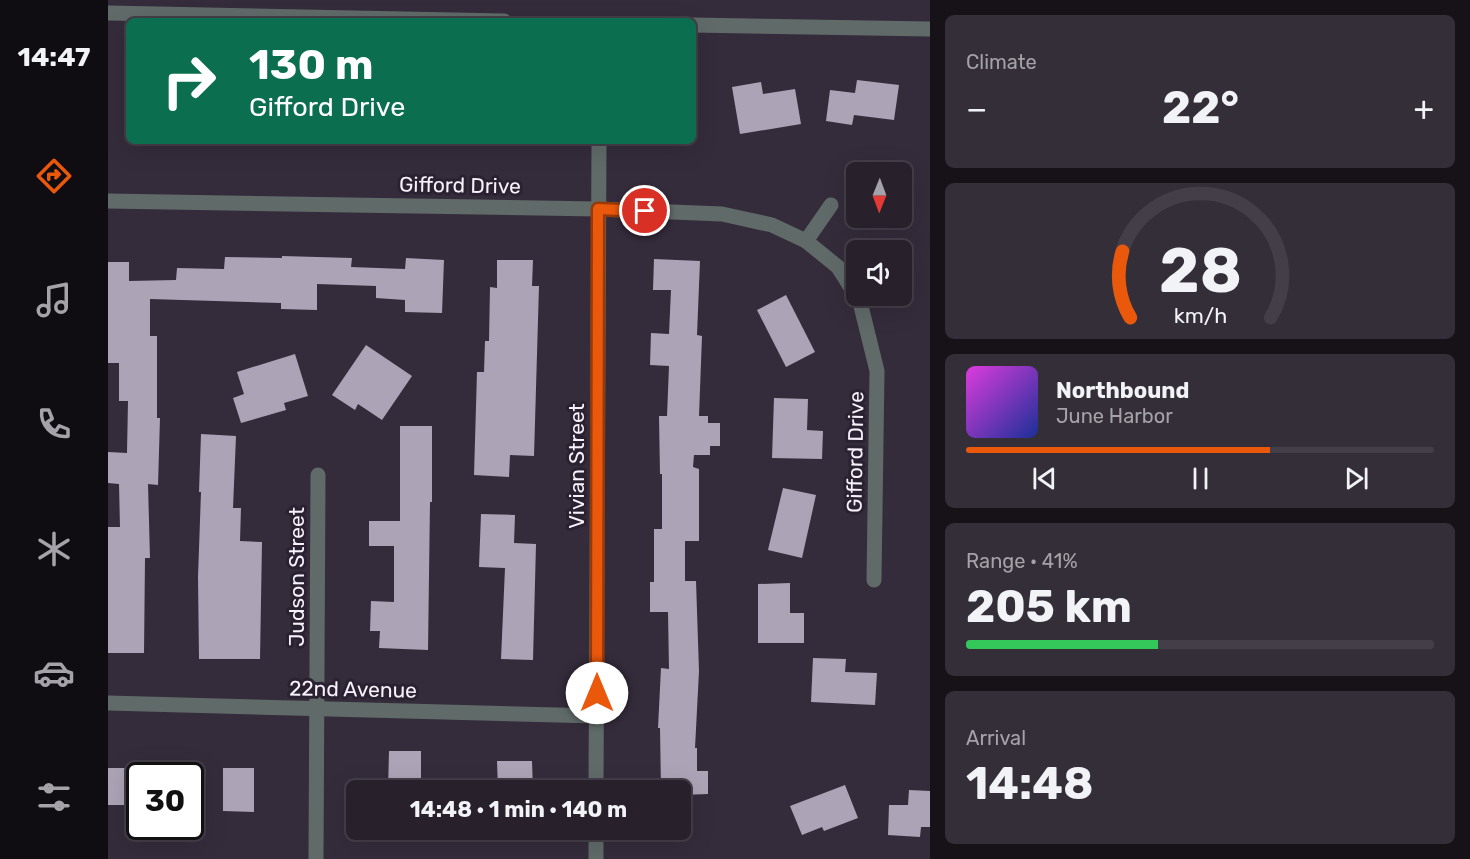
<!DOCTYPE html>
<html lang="en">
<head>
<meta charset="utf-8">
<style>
  :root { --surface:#28212c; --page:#342e38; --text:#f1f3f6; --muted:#a5a3a9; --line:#443e48; --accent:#ea580c }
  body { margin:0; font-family:Rubik,sans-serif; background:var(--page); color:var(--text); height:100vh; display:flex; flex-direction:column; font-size:22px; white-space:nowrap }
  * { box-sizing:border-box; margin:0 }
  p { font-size:20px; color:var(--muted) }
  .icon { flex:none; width:33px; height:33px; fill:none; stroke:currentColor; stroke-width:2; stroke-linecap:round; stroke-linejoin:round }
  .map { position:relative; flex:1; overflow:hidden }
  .panel { display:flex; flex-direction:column; gap:15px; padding:15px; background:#161218; width:540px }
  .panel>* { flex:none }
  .top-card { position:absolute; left:18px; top:18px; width:570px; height:126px; border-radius:9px; box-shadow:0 6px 24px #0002,0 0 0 2px var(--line); background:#0b6e4f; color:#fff; overflow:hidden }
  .needle { width:39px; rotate:181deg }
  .buttons { position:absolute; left:738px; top:162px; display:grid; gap:12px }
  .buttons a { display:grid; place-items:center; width:66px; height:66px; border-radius:9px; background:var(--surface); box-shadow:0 6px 24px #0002,0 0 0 2px var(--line); font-size:30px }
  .speed { position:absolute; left:18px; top:762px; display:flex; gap:12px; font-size:30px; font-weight:700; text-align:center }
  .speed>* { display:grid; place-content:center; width:78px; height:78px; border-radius:50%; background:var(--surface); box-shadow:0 6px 24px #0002,0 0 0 2px var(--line); line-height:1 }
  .speed .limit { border:3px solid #111; border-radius:9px; background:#fff; color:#111 }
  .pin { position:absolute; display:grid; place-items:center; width:51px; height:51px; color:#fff; margin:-26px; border:3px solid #fff; border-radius:50%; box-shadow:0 2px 6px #0007 }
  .me { position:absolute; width:66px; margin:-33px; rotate:0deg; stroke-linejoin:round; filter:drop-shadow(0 0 4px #0008) }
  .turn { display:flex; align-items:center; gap:21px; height:126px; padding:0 24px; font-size:27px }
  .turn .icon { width:78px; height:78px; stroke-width:2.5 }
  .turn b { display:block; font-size:42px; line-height:51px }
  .big { font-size:45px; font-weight:700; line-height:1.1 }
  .panel .widget { flex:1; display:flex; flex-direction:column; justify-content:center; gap:9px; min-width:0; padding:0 21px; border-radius:9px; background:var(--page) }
  .panel .dial { align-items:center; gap:0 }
  .dial svg { height:156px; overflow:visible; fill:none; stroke:var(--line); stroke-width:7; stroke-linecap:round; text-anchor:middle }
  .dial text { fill:var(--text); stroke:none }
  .song { display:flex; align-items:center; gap:18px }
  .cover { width:72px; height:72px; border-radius:9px; background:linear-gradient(135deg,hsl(300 70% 55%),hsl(230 70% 35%)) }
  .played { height:6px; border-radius:3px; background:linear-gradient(90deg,var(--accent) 65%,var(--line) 65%) }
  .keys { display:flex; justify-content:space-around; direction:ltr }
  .heat { display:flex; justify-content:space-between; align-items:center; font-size:33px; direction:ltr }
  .charge { height:9px; border-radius:4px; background:linear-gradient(90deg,#34c759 41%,var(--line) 0) }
  .trip { position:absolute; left:238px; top:780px; width:345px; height:60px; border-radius:9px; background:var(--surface); box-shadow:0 6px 24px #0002,0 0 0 2px var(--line); font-weight:700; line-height:60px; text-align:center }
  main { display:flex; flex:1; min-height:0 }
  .dock { display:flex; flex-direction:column; width:108px; justify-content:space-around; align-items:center; background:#100d12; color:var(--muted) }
  .dock .icon { width:42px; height:42px }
  .dock .selected { color:var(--accent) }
  .dock b { font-size:27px; color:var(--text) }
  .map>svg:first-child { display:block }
  .building { fill:#ada3b6 }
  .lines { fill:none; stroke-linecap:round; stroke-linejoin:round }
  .minor { stroke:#606b69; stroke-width:15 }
  .route-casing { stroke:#983908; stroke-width:15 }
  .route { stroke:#ea580c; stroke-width:10 }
  .labels { text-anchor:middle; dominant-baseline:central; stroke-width:6; stroke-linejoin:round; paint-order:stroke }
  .street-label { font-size:21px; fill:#f7f1fc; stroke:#2a2231 }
</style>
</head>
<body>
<main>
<nav class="dock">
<b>14:47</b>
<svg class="icon selected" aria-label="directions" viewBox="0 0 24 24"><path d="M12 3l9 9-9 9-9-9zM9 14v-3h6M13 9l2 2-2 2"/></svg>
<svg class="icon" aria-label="music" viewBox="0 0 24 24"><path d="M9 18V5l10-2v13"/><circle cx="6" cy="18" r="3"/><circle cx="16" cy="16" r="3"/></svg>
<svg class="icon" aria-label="phone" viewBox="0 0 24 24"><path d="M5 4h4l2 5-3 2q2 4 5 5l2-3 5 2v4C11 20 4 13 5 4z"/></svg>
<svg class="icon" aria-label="climate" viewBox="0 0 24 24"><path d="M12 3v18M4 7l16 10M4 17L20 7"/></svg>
<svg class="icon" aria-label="car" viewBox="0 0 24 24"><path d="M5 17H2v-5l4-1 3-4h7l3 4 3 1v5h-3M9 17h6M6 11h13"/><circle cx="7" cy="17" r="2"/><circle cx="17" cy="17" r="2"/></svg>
<svg class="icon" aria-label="filters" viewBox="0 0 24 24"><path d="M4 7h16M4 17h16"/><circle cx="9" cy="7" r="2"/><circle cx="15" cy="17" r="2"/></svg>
</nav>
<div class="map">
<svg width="822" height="859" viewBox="0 0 822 859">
  <rect width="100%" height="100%" fill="#352c3b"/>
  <g class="building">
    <polygon points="749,80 791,85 786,120 746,115 744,125 718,121 722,90 747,93"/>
    <polygon points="653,82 655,94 687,89 693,124 632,134 624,87"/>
    <polygon points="174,256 244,258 243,267 297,269 298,258 336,260 334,313 297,312 297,300 268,298 268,286 209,284 209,310 173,309 173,303 42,299 42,336 49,336 49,418 52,418 50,485 40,484 42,558 37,558 36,653 0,653 0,527 12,527 11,484 0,483 0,452 19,453 20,401 11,401 11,363 0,363 0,262 21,262 21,281 68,280 69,268 116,269 117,257 174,258"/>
    <polygon points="546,259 592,261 589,335 594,336 591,416 600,416 600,423 612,423 612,446 602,446 602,455 586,455 585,467 591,469 591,541 577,541 577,581 588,581 591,671 587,748 589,748 589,771 600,771 600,794 573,795 573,790 553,790 552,728 550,728 553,668 561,669 560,612 542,612 542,582 546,582 546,529 554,529 554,474 552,474 551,416 559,416 561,366 542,365 543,333 561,334 563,290 545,290"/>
    <polygon points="389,260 425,260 424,286 431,286 426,456 402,455 401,477 366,475 369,372 376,372 377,341 381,341 382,287 389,288"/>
    <polygon points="678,295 707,352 678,367 649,310"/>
    <polygon points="258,345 304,376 274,420 250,404 247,410 224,395"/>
    <polygon points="187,354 200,396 176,403 178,410 133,423 125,398 136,394 129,372"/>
    <polygon points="666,398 700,399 699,430 715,431 714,459 664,458"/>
    <polygon points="292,426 324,426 324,502 322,502 320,650 271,648 272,631 262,631 263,601 286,602 286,546 261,546 261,521 292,521"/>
    <polygon points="93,434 128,436 125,508 133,508 132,541 154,542 152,659 91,659 90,577 93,492 91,492"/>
    <polygon points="675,488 708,495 694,558 660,550"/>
    <polygon points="373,514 407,515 406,543 428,544 425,660 393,659 397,568 371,567"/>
    <polygon points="682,583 682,613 696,613 696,643 650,643 650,584"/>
    <polygon points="705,658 738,659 737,672 769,673 767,705 703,702"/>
    <polygon points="281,751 313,751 313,790 280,790"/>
    <polygon points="389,761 424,761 425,790 390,790"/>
    <rect x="0" y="768" width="32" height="37"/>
    <polygon points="115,768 146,768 146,812 115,811"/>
    <polygon points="737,785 750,818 716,831 714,827 694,835 682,806"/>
    <polygon points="801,790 822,791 822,827 813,827 812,837 780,835 781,805 800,805"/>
  </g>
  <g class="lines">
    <g class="minor">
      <polyline points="0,13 396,21"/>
      <polyline points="585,25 822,29"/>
      <polyline points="0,201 490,209 614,214 664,225 698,241 730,267 752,302 769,371 766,580"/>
      <polyline points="698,241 723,205"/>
      <polyline points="0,703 489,716"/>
      <polyline points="488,790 491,141"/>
      <polyline points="208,859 210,475"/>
      <polyline points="488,859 488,830"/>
    </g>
  </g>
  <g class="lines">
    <g class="route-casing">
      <polyline id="route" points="489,693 490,209 537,211"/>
    </g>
    <use href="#route" class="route"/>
  </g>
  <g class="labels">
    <g class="street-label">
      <text transform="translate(352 185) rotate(1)">Gifford Drive</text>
      <text transform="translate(747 452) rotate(-89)">Gifford Drive</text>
      <text transform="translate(468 466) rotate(-90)">Vivian Street</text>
      <text transform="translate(188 577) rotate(-90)">Judson Street</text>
      <text transform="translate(245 689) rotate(1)">22nd Avenue</text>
    </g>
  </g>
</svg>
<div class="buttons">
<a><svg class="needle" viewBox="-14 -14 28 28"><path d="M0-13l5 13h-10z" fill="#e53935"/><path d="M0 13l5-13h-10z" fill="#a5a3a9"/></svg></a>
<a><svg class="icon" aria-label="sound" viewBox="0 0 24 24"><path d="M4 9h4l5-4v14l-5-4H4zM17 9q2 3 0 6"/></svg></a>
</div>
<div class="speed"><div class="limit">30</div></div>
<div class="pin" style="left:537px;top:211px;background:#d93025"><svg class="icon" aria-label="arrive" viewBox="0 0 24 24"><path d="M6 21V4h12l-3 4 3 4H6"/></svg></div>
<svg class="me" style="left:489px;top:693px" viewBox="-20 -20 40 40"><circle r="19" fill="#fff"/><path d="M0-13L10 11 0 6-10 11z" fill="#ea580c"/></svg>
<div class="trip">14:48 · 1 min · 140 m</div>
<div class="top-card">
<div class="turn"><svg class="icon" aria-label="right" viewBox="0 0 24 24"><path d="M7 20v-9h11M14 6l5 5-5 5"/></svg><div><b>130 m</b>Gifford Drive</div></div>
</div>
</div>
<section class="panel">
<div class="widget"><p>Climate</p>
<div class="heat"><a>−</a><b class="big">22°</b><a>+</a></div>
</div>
<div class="widget dial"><svg viewBox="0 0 100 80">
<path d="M14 69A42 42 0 1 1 86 69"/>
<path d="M14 69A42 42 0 0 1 10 35" stroke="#ea580c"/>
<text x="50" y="56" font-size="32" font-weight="700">28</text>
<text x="50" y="72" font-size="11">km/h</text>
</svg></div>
<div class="widget">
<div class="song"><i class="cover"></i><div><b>Northbound</b><p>June Harbor</p></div></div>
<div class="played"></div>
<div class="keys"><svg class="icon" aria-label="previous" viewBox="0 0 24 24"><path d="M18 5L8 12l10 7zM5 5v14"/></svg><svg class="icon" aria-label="pause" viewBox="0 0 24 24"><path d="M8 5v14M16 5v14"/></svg><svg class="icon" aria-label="next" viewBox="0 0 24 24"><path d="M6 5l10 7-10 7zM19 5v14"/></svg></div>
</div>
<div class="widget"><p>Range · 41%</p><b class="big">205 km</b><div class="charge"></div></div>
<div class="widget"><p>Arrival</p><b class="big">14:48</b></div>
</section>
</main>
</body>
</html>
